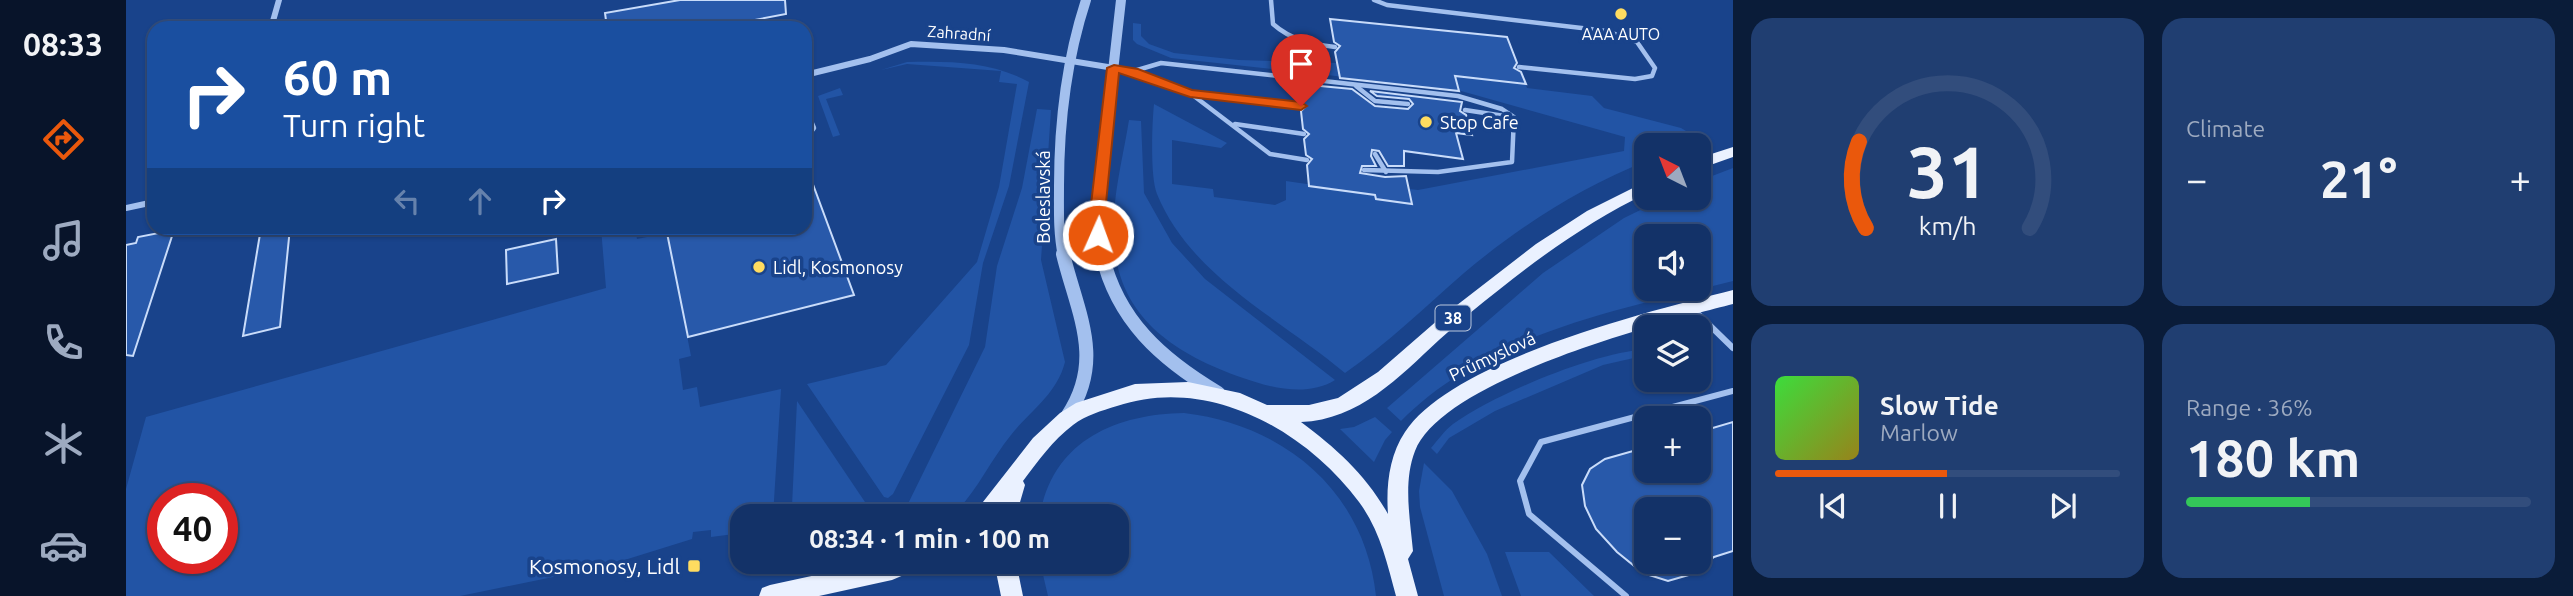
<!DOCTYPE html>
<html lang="en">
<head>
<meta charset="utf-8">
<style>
  :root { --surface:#133268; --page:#203e71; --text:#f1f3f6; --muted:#9daac0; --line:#324d7c; --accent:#ea580c }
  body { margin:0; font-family:Ubuntu,sans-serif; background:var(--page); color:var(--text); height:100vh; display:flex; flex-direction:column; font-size:26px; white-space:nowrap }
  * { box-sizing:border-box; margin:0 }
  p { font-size:23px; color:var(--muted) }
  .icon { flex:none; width:38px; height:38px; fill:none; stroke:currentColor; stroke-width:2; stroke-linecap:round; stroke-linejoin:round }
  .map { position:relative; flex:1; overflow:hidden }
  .drawer { display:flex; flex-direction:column; gap:18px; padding:18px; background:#0a1c39; width:840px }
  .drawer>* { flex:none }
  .hud { position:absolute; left:21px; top:21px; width:665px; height:214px; border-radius:21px; box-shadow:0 2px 5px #0004,0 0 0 2px var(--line); background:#1a4fa0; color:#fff; overflow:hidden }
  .needle { width:46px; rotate:318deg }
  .tools { position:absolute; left:1508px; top:133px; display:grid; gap:14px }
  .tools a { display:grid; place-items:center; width:77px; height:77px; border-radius:14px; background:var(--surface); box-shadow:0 2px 5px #0004,0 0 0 2px var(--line); font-size:35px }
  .speed { position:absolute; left:21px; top:483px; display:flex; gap:14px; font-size:35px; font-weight:700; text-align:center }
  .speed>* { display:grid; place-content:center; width:91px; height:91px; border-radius:50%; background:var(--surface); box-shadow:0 2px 5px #0004,0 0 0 2px var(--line); line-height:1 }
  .speed .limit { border:10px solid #d22; background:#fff; color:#111 }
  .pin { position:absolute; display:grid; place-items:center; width:60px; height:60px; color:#fff; margin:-72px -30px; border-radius:50% 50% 50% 0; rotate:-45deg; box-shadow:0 0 7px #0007 }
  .pin .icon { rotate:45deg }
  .me { position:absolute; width:77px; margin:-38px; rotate:2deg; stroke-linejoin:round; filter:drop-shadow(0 0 5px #0008) }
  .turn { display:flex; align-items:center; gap:24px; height:147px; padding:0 21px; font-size:32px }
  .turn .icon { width:91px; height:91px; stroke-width:2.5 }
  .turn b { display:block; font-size:49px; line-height:60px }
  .lanes { display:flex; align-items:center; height:66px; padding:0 21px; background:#0003; justify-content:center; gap:35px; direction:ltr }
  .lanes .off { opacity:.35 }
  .big { font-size:52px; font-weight:700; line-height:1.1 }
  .drawer .tile { flex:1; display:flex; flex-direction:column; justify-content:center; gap:10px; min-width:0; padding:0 24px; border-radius:21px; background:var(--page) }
  .drawer .dial { align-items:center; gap:0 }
  .dial svg { height:182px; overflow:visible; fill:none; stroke:var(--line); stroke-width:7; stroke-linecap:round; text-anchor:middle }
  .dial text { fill:var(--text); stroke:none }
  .song { display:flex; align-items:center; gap:21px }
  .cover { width:84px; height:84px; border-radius:10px; background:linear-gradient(135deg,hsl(120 70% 55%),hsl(50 70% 35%)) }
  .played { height:7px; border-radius:4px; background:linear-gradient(90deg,var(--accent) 50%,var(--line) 50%) }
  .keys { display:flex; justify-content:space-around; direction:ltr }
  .heat { display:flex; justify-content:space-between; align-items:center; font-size:38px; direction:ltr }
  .charge { height:10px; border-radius:5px; background:linear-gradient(90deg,#34c759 36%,var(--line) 0) }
  .drawer .tiles { flex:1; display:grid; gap:18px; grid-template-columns:repeat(2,1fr) }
  .trip { position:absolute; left:604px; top:504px; width:399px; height:70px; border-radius:21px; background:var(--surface); box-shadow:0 2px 5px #0004,0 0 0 2px var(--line); font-weight:700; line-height:70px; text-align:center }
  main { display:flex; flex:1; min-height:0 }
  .tab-bar { display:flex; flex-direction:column; width:126px; justify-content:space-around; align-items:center; background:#08142a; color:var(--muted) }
  .tab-bar .icon { width:49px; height:49px }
  .tab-bar .current { color:var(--accent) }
  .tab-bar b { font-size:32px; color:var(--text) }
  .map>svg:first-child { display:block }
  .green { fill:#2254a5; fill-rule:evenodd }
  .building { fill:#2859aa; stroke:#c9dcfa; stroke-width:2; fill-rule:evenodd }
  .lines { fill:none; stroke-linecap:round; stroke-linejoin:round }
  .service-far1 { stroke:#a3c0ee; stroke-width:4.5 }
  .service { stroke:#a3c0ee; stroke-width:6 }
  .minor { stroke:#a3c0ee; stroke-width:6 }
  .tertiary-far1 { stroke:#a3c0ee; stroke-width:10 }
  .tertiary { stroke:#a3c0ee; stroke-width:14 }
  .primary { fill:#eaf1ff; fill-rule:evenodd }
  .route { fill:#ea580c; stroke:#983908; stroke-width:2 }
  .poi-dot { fill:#ffdc60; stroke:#19438b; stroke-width:2.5 }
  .labels { text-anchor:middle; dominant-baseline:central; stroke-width:7; stroke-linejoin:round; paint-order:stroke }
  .far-street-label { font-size:16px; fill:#fff; stroke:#19438b }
  .far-poi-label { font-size:16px; fill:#fff; stroke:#19438b }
  .shield { fill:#19438b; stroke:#bac7dc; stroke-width:2 }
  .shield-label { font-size:16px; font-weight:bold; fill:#fff }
  .poi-label { font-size:18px; fill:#fff; stroke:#19438b; text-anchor:start }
  .street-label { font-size:18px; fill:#fff; stroke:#19438b }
  .near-poi-label { font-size:21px; fill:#fff; stroke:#19438b; text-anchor:end }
</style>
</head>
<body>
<main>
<nav class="tab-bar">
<b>08:33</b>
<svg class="icon current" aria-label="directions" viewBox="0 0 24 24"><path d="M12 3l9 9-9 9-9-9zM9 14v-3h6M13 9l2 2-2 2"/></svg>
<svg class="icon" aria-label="music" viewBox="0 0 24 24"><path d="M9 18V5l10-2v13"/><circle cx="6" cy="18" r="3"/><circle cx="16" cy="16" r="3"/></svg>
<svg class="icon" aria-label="phone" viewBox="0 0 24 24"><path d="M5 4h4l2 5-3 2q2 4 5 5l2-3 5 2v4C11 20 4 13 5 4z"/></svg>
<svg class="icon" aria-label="climate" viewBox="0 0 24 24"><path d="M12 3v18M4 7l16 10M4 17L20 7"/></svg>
<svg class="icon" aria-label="car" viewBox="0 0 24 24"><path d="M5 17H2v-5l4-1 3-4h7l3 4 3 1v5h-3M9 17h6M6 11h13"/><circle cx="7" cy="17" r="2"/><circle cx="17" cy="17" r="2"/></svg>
</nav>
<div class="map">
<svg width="1607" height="596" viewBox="0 0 1607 596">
  <rect width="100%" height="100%" fill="#19438b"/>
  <g class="green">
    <path d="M1007,23L1015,24V36L1023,44L1048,53L1113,60L1211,63L1399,83L1401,88L1466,96L1478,108L1555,128L1575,140L1563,145H1521V161C1453,188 1394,226 1338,273C1299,307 1262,343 1219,373C1155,319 1065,277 1031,194C1024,177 1026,124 1028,104L1101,143L1095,148L1046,140V184L1087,189L1088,197L1149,205L1160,200V181L1249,194L1250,199L1285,204L1283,189L1292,190L1498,151L1499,137L1328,89L1045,58L1011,44L1007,40Z"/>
    <path d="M781,62C823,61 865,61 903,82L883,186L857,263L843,345L767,494L762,498L758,497L681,384L760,365L851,262L873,187L891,84L873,82L875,71L781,64L755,70Z"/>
    <polygon points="714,88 717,95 700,99 714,135 707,137 692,96"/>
    <path d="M911,109L925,110L915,260L939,362C931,394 904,411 885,435C864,461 851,491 828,514L776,516L859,347L871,266L896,188Z"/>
    <path d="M1003,120L1015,121L1018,193L1046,243L1079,279L1209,380C1182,397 1145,388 1117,378C1037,350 981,307 988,214C990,183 998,151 1003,120Z"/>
    <path d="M1607,168V281C1491,310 1363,333 1275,421L1261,408L1417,273L1498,218L1539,198H1573V181ZM1521,236H1573V289H1521Z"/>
    <path d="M475,228H509L511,239L541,233L565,356L553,359L557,390L571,387L574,407L655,389L647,516H616V533L585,537V530L567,532L566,539L476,567L334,596H0V489L20,417L480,288ZM37,499H96V558H37Z"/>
    <path d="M1521,349V355L1477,365L1369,411L1323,438L1311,454L1305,448C1312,440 1318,431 1327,424C1371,393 1467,353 1521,349Z"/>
    <polygon points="671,401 743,508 743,511 702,516 672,516 666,506"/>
    <path d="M1058,413C1159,425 1239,492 1250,596H922L914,562H990V516H914C926,441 990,414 1058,413Z"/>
    <polygon points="1249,417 1266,432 1259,440 1248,462 1214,429 1228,427"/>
    <polygon points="1298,463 1326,491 1361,554 1376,596 1318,596 1294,507 1293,491"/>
    <polygon points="1379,552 1423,552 1468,596 1395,596"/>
  </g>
  <g class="building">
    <polygon points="554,0 659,0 660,14 587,28 481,28 479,13"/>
    <polygon points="1204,19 1381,37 1391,63 1388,68 1395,72 1400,84 1329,76 1333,91 1214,78 1209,52 1214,46 1208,42"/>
    <polygon points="1173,84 1226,89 1249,106 1282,109 1287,104 1283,99 1251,96 1244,91 1336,102 1334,111 1340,115 1346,135 1330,133 1337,159 1278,151 1278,166 1262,166 1253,151 1246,150 1245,156 1250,166 1236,166 1234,173 1259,177 1280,176 1286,204 1250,199 1249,195 1183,186 1181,165 1186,159 1180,155 1178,139 1183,134 1177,129 1175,111 1180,106 1174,101"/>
    <polygon points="682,171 728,295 562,337 540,228 679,228 679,172"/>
    <polygon points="135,228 164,228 154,327 117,336"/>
    <polygon points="48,230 7,356 0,355 0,245 10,243 12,237"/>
    <polygon points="430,239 432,273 381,284 380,250"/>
    <path d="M1607,422V551L1588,557L1566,574L1542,581L1517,573L1491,552L1470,529L1459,506L1456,485L1464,469L1479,459L1521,447V471H1573V432ZM1521,509H1573V562H1521Z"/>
  </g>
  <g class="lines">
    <g class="service-far1">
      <path d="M1145,0L1147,24C1165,40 1185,44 1209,47"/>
      <polyline points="1248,0 1261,5 1481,31 1511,42 1529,68 1526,76 1509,79 1393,67"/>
      <polyline points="989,68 1008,71 1064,93 1144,154 1181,160"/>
      <polyline points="1008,71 1035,63 1332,96 1376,109 1388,117 1386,162 1312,172 1238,170"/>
      <polyline points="1230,86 1249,101 1282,104"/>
      <polyline points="1067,94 1175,106"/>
      <polyline points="679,107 688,128 680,138"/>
      <polyline points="1339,110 1385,117"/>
      <polyline points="1109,124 1178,134"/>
      <polyline points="679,138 685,152"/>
      <polyline points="1249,154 1260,172"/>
    </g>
    <g class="service">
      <polyline points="1567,309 1607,348"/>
      <polyline points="1500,596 1403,514 1394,481 1415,442 1607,391"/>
    </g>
    <g class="minor">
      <polyline points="145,28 153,0"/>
      <polyline points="679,75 744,59 785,44 878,50 988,68"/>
      <polyline points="0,208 28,202"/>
    </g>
    <g class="tertiary-far1">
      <path d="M937,256C932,233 933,209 933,186C933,122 940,61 960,0"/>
      <polyline points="976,256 971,213 995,0"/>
    </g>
    <g class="tertiary">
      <path d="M937,254C951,312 979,359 942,415"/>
      <path d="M976,254C991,320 1035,359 1092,393"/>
    </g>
    <g class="primary">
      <polygon points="1607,147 1607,157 1573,169 1573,158"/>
      <path d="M1521,181V193C1468,219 1420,252 1374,289C1353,305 1333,322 1313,340C1273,377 1233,420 1175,422C1210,448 1240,475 1262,514C1260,486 1263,456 1279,432C1326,360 1524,311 1607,290V304C1536,322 1317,379 1289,451C1277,482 1284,518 1287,551L1282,559L1292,596H1270C1261,563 1254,530 1233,502C1179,430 1082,375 991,406C975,411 960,415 947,425C927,440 912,461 897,481L899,485L890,516H846L907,438L934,413L950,403L1009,384L1062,382L1114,393L1141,405H1183L1212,398L1252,372L1313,319L1410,244L1461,211Z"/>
      <polygon points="750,562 795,562 792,569 766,580 693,596 633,596 636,588 644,585"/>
      <polygon points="868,562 890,562 897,596 875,596"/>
    </g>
  </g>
  <polygon class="route" points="988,65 1012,69 1066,90 1175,102 1181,106 1175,110 1064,97 993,73 979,213 979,235 972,241 964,235 964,213 981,68"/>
  <g class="poi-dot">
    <circle cx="1495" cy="14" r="7"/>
    <circle cx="1300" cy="122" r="7"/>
    <circle cx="633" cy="267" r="7"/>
    <rect x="561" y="559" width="14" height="14" rx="3.5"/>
  </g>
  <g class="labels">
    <g class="far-street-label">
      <text transform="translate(833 33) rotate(4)">Zahradní</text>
    </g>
    <g class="far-poi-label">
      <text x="1495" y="34">AAA AUTO</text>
    </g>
    <rect class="shield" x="1309.5" y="305.5" width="35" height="25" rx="5"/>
    <g class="shield-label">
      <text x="1327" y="318">38</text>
    </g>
    <g class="poi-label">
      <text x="1314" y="122">Stop Cafe</text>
      <text x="647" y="267">Lidl, Kosmonosy</text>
    </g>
    <g class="street-label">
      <text transform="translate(917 197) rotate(-90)">Boleslavská</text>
      <text transform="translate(1366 356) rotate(-25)">Průmyslová</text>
    </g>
    <g class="near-poi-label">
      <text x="554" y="566">Kosmonosy, Lidl</text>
    </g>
  </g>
</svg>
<div class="tools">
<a><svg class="needle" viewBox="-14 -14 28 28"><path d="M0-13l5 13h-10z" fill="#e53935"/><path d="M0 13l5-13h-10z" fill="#9daac0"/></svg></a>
<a><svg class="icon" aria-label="sound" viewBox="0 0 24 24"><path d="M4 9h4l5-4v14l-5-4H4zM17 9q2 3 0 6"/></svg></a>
<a><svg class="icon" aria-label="layers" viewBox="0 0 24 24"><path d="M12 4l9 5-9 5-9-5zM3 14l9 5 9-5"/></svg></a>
<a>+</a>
<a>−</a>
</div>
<div class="speed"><div class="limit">40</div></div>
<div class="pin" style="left:1175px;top:106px;background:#d93025"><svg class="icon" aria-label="arrive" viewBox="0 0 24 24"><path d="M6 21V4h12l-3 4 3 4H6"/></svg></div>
<svg class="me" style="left:972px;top:235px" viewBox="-20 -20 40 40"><circle r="17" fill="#ea580c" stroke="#fff" stroke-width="3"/><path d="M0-11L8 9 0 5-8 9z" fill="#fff"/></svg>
<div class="trip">08:34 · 1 min · 100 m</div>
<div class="hud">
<div class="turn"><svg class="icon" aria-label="right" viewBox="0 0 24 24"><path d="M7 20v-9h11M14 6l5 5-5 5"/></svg><div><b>60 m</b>Turn right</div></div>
<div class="lanes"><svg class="icon off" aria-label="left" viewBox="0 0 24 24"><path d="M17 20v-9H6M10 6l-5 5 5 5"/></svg><svg class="icon off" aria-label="ahead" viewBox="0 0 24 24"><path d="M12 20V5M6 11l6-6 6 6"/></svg><svg class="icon" aria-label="right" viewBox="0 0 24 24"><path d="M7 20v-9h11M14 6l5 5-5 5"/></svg></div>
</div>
</div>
<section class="drawer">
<div class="tiles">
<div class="tile dial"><svg viewBox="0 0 100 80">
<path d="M14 69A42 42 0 1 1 86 69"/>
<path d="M14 69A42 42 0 0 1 11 31" stroke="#ea580c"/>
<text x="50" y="56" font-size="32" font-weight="700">31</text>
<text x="50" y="72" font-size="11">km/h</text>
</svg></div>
<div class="tile"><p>Climate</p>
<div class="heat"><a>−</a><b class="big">21°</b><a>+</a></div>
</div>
<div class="tile">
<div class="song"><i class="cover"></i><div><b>Slow Tide</b><p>Marlow</p></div></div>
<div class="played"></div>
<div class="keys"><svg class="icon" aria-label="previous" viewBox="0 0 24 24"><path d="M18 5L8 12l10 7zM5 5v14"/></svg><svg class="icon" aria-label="pause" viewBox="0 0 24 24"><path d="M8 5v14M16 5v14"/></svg><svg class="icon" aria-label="next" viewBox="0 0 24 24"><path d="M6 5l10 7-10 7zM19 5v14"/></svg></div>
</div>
<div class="tile"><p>Range · 36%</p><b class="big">180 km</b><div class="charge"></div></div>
</div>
</section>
</main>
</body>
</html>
